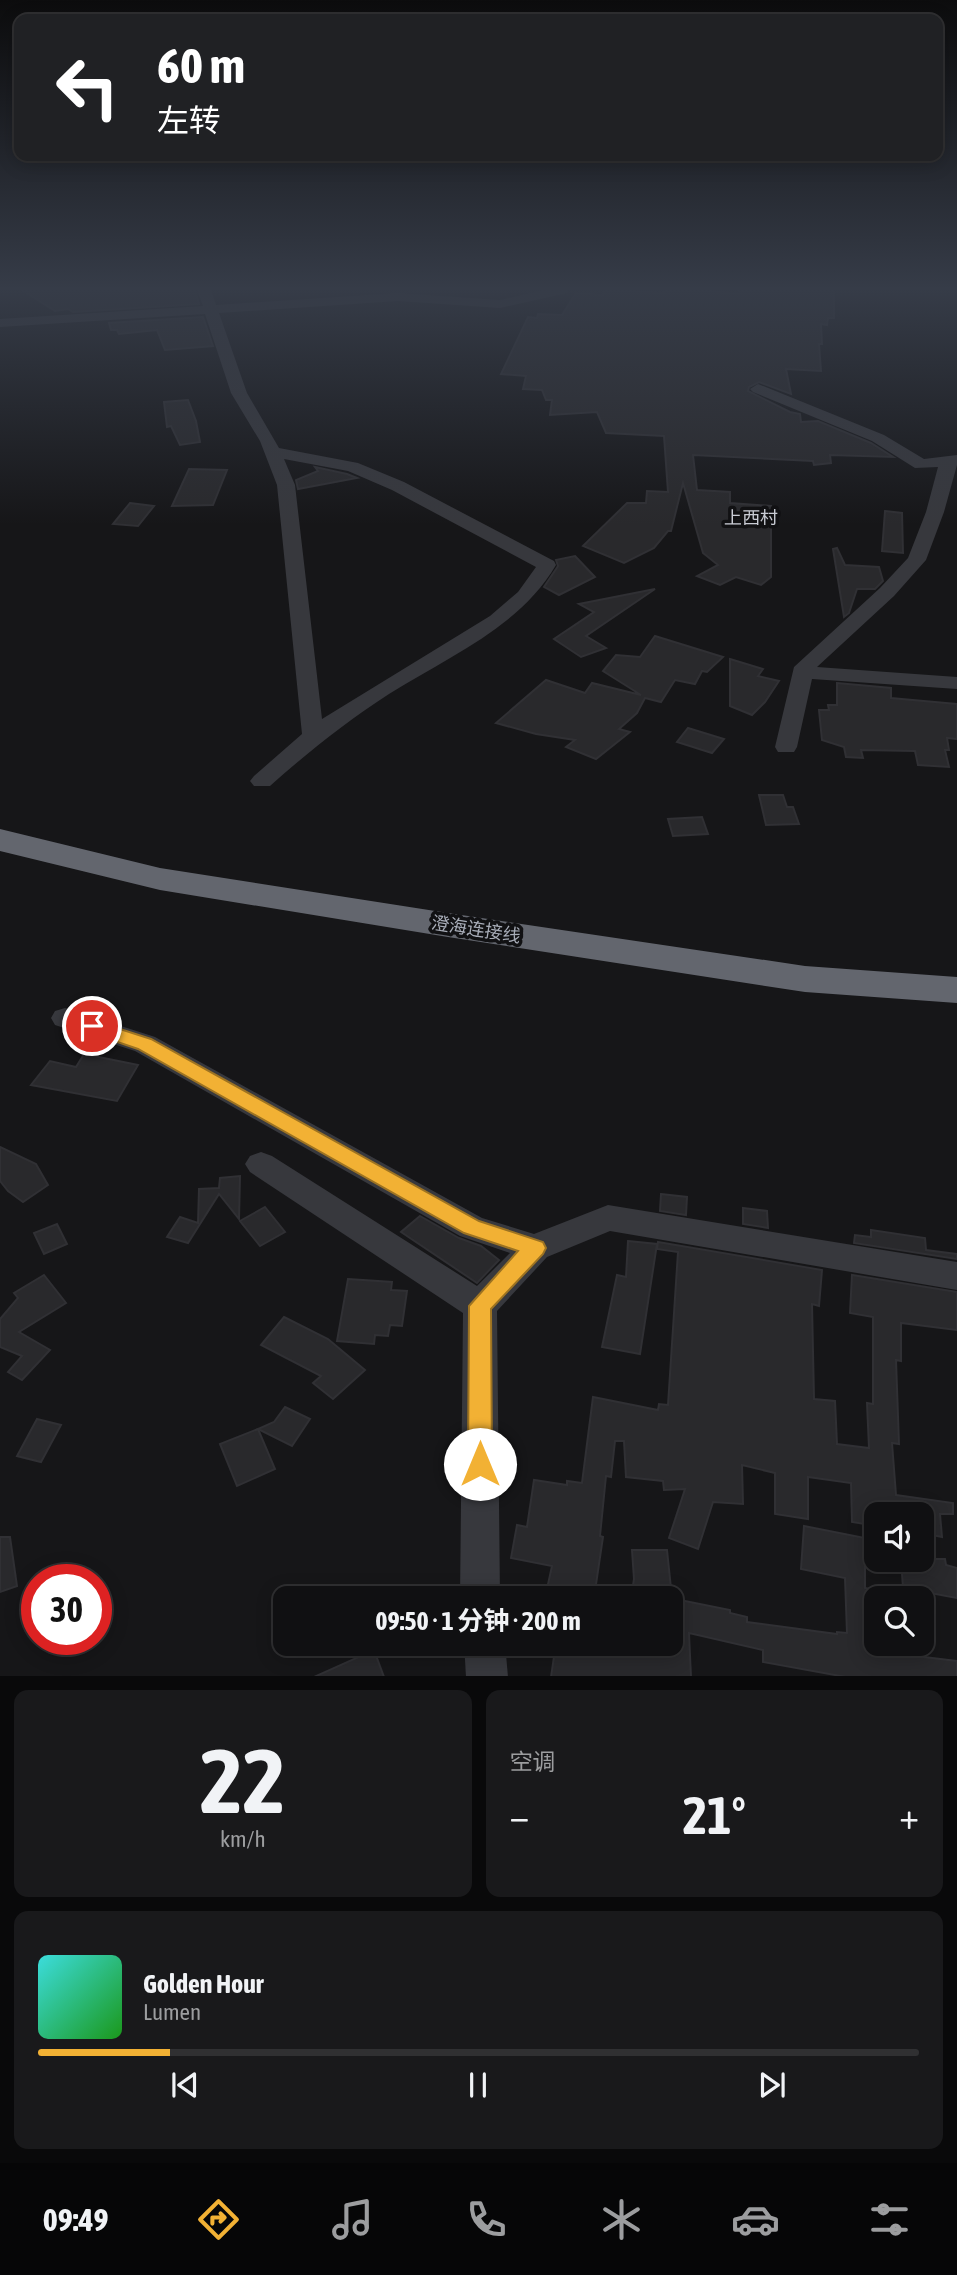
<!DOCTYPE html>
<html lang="zh">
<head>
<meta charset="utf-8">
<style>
  :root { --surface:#101012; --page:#19191b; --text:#f1f3f6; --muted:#9c9d9f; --line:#303032; --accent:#f2b134 }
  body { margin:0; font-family:"Asap Condensed","Noto Sans SC",sans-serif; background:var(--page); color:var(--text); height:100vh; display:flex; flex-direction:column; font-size:26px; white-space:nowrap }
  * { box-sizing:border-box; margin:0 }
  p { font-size:23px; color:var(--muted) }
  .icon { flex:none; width:38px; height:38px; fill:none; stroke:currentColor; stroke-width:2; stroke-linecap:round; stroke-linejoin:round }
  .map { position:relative; height:1676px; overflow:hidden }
  .details { display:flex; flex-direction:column; gap:14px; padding:14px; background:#09090a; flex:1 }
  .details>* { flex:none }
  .guide { position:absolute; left:14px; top:14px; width:929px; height:147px; border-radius:14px; box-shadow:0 4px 18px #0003,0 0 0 2px var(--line); background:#202124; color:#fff; overflow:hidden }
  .controls { position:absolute; left:864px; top:1502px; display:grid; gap:14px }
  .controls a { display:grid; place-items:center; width:70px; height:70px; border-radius:14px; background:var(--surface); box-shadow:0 4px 18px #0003,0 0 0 2px var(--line); font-size:35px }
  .speed { position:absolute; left:21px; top:1564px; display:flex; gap:14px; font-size:35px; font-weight:700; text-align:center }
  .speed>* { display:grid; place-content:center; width:91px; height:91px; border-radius:50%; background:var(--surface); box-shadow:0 4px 18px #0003,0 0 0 2px var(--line); line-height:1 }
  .speed .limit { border:10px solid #d22; background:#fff; color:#111 }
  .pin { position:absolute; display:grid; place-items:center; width:60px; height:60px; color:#fff; margin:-30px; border:4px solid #fff; border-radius:50%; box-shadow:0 2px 7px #0007 }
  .me { position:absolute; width:77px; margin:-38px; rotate:0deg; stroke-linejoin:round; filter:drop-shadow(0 0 5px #0008) }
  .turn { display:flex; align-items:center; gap:24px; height:147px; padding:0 28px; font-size:32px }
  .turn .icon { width:91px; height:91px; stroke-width:2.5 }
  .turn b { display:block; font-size:49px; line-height:60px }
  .big { font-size:52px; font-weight:700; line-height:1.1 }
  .details .card { flex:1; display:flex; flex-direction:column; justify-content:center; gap:10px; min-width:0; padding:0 24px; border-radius:14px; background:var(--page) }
  .details .dial { align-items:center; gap:0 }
  .dial b { font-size:91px; line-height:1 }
  .song { display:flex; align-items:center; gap:21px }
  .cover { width:84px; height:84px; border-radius:10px; background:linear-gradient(135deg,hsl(180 70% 55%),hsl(120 70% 35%)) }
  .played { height:7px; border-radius:4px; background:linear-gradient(90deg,var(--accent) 15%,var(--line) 15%) }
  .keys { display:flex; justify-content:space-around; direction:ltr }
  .heat { display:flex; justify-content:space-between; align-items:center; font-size:38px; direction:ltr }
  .details .tiles { flex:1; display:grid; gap:14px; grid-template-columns:1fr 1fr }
  .card:last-child { grid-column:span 2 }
  .trip { position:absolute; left:273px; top:1586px; width:410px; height:70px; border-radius:14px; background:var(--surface); box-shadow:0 4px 18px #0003,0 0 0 2px var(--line); font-weight:700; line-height:70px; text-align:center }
  .tab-bar { display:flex; height:112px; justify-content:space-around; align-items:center; background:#060607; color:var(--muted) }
  .tab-bar .icon { width:49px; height:49px }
  .tab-bar .current { color:var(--accent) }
  .tab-bar b { font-size:32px; color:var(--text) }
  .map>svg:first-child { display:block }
  .building { fill:#29292c; stroke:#303034; stroke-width:2 }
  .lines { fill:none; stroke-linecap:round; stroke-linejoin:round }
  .minor { fill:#37383d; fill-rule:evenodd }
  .highway { fill:#63666e; fill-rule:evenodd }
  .route { fill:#f2b134; stroke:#9d7322; stroke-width:2 }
  .labels { text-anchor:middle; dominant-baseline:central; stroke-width:7; stroke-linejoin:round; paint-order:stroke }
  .far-quarter-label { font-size:18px; fill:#c9ccd4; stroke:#111113 }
  .street-label { font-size:18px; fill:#a8adb8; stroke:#111113 }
</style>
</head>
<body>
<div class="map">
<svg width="957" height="1677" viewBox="0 0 957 1677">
  <rect width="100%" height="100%" fill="#161618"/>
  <g class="building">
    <polygon points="22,290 195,290 199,304 73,312 68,309 55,311"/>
    <polygon points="604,290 664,293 665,290 697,290 740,294 738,290 834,290 834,318 828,318 827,325 821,324 822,344 819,344 821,371 786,369 791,394 759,382 749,387 748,391 790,412 800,414 801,422 818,421 871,443 893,457 830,455 831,463 814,465 813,461 693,455 697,490 730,492 730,503 771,506 771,577 761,585 736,577 720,585 697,576 718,565 703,553 683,483 671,531 668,531 654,548 624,563 583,546 627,503 646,503 647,491 668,492 664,436 606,433 597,412 550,415 552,400 546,400 542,390 523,389 526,376 501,374 528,317 537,318 538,314 562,315 576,293 603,295"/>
    <polygon points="203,317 213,346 165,350 157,330 119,334 117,330 111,330 109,323"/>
    <polygon points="188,400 196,421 200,442 180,445 171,426 167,427 164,402"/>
    <polygon points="315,467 347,474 357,478 298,489 296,480 318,471"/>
    <polygon points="189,469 227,470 213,505 172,506"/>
    <polygon points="130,503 154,506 138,526 113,524"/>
    <polygon points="885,511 902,513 903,553 882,551"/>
    <polygon points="837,548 845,565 879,567 883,581 875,589 857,589 849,613 844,617 833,549"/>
    <polygon points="575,556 595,577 559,595 544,587 558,566 556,560"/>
    <polygon points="655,589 586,636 606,648 581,657 554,639 594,612 579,604"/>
    <polygon points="655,636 723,657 707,672 702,671 695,684 675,680 661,702 645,698 637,713 619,729 630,732 596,759 566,747 575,740 536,734 496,723 546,680 585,693 592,683 641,695 603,671 616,655 640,657"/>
    <polygon points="730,659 763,669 758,676 779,681 765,702 752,715 730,706"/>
    <polygon points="837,683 891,688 891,698 957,704 957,739 947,738 949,750 945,750 949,767 918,765 915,751 861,750 863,758 846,757 844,747 822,740 819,710 829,710 828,705 837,705"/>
    <polygon points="688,728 724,739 712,753 677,742"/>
    <polygon points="759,795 783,795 787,807 793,807 799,824 766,825"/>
    <polygon points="702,817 708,834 673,836 668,819"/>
    <polygon points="84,1054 138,1065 117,1101 31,1085 50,1061 76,1067"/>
    <polygon points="0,1147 36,1164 48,1185 23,1202 8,1191 0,1181"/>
    <polygon points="240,1176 239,1219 219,1194 188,1243 167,1237 180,1217 198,1223 199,1189 219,1188 220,1178"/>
    <polygon points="661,1194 687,1197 686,1215 660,1211"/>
    <polygon points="265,1207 285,1232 260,1246 240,1221"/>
    <polygon points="743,1208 767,1211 768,1228 743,1224"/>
    <polygon points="420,1216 459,1238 481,1246 499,1260 477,1283 401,1232"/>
    <polygon points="57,1224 67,1244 44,1254 34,1233"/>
    <polygon points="871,1230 925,1238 926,1250 957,1254 957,1259 854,1243 855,1235 871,1237"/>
    <polygon points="628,1241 657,1244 640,1354 602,1347 617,1275 626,1277"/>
    <polygon points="658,1242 822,1270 819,1306 812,1304 814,1399 835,1401 837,1444 869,1448 867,1403 873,1404 873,1317 850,1313 852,1275 957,1292 957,1330 901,1323 901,1361 896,1360 899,1444 892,1443 896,1495 953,1503 953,1514 940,1514 942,1537 922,1533 922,1514 877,1514 877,1526 852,1522 851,1483 808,1477 808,1519 775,1514 775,1473 742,1465 743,1504 713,1502 698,1549 669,1538 685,1489 664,1490 663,1481 626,1477 624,1441 615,1441 611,1477 606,1476 600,1536 603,1537 594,1598 545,1598 552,1566 511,1558 517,1525 527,1527 534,1480 567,1485 567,1481 582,1483 593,1397 658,1410 659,1404 668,1405 678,1252 657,1249"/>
    <polygon points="44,1275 66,1303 19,1332 50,1350 22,1380 8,1372 22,1356 0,1347 0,1319 18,1298 14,1293"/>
    <polygon points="348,1279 392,1282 391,1290 407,1291 402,1326 390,1325 388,1336 375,1335 374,1344 337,1341"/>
    <polygon points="284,1317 328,1339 365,1370 333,1399 313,1383 321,1376 261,1345"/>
    <polygon points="285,1407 310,1419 292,1446 258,1429 274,1422"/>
    <polygon points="37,1419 61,1425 41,1462 17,1456"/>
    <polygon points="258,1429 275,1469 237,1486 220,1444"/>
    <polygon points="804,1526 865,1538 865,1588 877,1590 877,1643 914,1643 916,1656 957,1661 957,1677 846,1677 763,1662 763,1650 689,1633 691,1677 551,1677 556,1643 670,1643 670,1598 730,1610 730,1613 747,1617 747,1622 837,1634 837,1632 847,1633 845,1578 801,1569"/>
    <polygon points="0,1537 10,1537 17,1586 0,1592"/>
    <polygon points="632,1550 667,1550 672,1598 631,1598 634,1579"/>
    <polygon points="901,1559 945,1559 946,1565 957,1568 957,1598 903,1588"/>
    <polygon points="374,1650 384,1677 314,1677"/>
  </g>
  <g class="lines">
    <g class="minor">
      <path d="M197,290H211L216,305L398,293L500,300L544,290H569L567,293L500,308L398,301L219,313L247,393L279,448L358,463L404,482L554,561L556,565C519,628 449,656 389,694C346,722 308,752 270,786H254L250,781L254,776L302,734L277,485L260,441L231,393L205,314L0,327V319L203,306ZM284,459L348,471L392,490L536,567L518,592L490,616L322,719L295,485Z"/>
      <polygon points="758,384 884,435 924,459 957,455 957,465 944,512 926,560 894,596 817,667 957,677 957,689 812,679 797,747 794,752 778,752 775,747 794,667 880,588 908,558 926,512 938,467 915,468 872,441 753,392 750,389"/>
      <polygon points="65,1008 155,1037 482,1218 534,1234 608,1205 957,1262 957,1290 610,1231 547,1257 497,1311 500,1598 460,1598 463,1313 250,1172 245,1164 250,1156 261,1152 272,1156 477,1286 510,1253 460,1236 135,1051 55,1025 51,1018 55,1011"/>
      <polygon points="464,1643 505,1643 508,1677 466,1677"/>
    </g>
    <polygon class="highway" points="0,829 160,868 448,913 805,966 957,977 957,1003 805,992 448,937 160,890 0,851"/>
  </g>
  <linearGradient id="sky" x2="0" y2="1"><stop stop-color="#0c0c0d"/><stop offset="0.55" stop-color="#363c48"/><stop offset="1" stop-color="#363c48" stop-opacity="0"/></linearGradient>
  <rect width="957" height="525" fill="url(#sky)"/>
  <polygon class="route" points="92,1020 151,1039 479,1221 543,1242 546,1248 543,1254 491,1309 492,1464 489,1472 480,1475 472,1472 468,1464 469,1306 518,1251 464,1233 138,1049 85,1031 82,1026 85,1022"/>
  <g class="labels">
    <g class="far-quarter-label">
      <text x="751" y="517">上西村</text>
    </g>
    <g class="street-label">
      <text transform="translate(476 929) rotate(9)">澄海连接线</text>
    </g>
  </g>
</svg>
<div class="controls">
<a><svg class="icon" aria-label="sound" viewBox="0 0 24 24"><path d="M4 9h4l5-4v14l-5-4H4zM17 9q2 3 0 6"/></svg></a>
<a><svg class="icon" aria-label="search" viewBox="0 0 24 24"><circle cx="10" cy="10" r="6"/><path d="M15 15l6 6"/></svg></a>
</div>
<div class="speed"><div class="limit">30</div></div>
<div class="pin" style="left:92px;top:1026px;background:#d93025"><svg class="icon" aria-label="arrive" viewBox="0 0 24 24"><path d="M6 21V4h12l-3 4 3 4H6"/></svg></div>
<svg class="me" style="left:480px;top:1464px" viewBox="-20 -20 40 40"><circle r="19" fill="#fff"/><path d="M0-13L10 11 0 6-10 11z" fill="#f2b134"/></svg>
<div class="trip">09:50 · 1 分钟 · 200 m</div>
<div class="guide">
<div class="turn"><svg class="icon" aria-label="left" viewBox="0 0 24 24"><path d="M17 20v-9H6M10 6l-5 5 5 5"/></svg><div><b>60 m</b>左转</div></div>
</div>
</div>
<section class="details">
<div class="tiles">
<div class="card dial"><b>22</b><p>km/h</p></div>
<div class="card"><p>空调</p>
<div class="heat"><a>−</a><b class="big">21°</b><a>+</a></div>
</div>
<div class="card">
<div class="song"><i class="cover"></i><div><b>Golden Hour</b><p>Lumen</p></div></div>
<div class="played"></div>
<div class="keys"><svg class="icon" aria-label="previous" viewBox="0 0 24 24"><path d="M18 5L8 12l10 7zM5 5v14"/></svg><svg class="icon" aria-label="pause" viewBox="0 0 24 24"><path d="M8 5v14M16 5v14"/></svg><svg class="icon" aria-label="next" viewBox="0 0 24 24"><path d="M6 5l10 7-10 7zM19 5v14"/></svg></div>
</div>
</div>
</section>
<nav class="tab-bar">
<b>09:49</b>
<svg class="icon current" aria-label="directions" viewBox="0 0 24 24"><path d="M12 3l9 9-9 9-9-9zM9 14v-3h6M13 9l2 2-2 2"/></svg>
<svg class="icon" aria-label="music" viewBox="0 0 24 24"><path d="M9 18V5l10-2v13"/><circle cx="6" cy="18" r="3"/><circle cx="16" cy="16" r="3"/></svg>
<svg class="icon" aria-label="phone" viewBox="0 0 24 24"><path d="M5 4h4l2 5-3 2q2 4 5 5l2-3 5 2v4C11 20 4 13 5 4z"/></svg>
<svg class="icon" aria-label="climate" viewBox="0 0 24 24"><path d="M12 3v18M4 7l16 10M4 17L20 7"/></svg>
<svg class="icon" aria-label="car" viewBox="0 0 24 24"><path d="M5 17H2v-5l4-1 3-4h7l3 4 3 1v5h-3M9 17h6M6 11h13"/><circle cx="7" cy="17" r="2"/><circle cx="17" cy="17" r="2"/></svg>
<svg class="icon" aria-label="filters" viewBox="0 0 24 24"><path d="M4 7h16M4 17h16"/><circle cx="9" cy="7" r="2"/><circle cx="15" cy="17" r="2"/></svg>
</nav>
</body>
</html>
